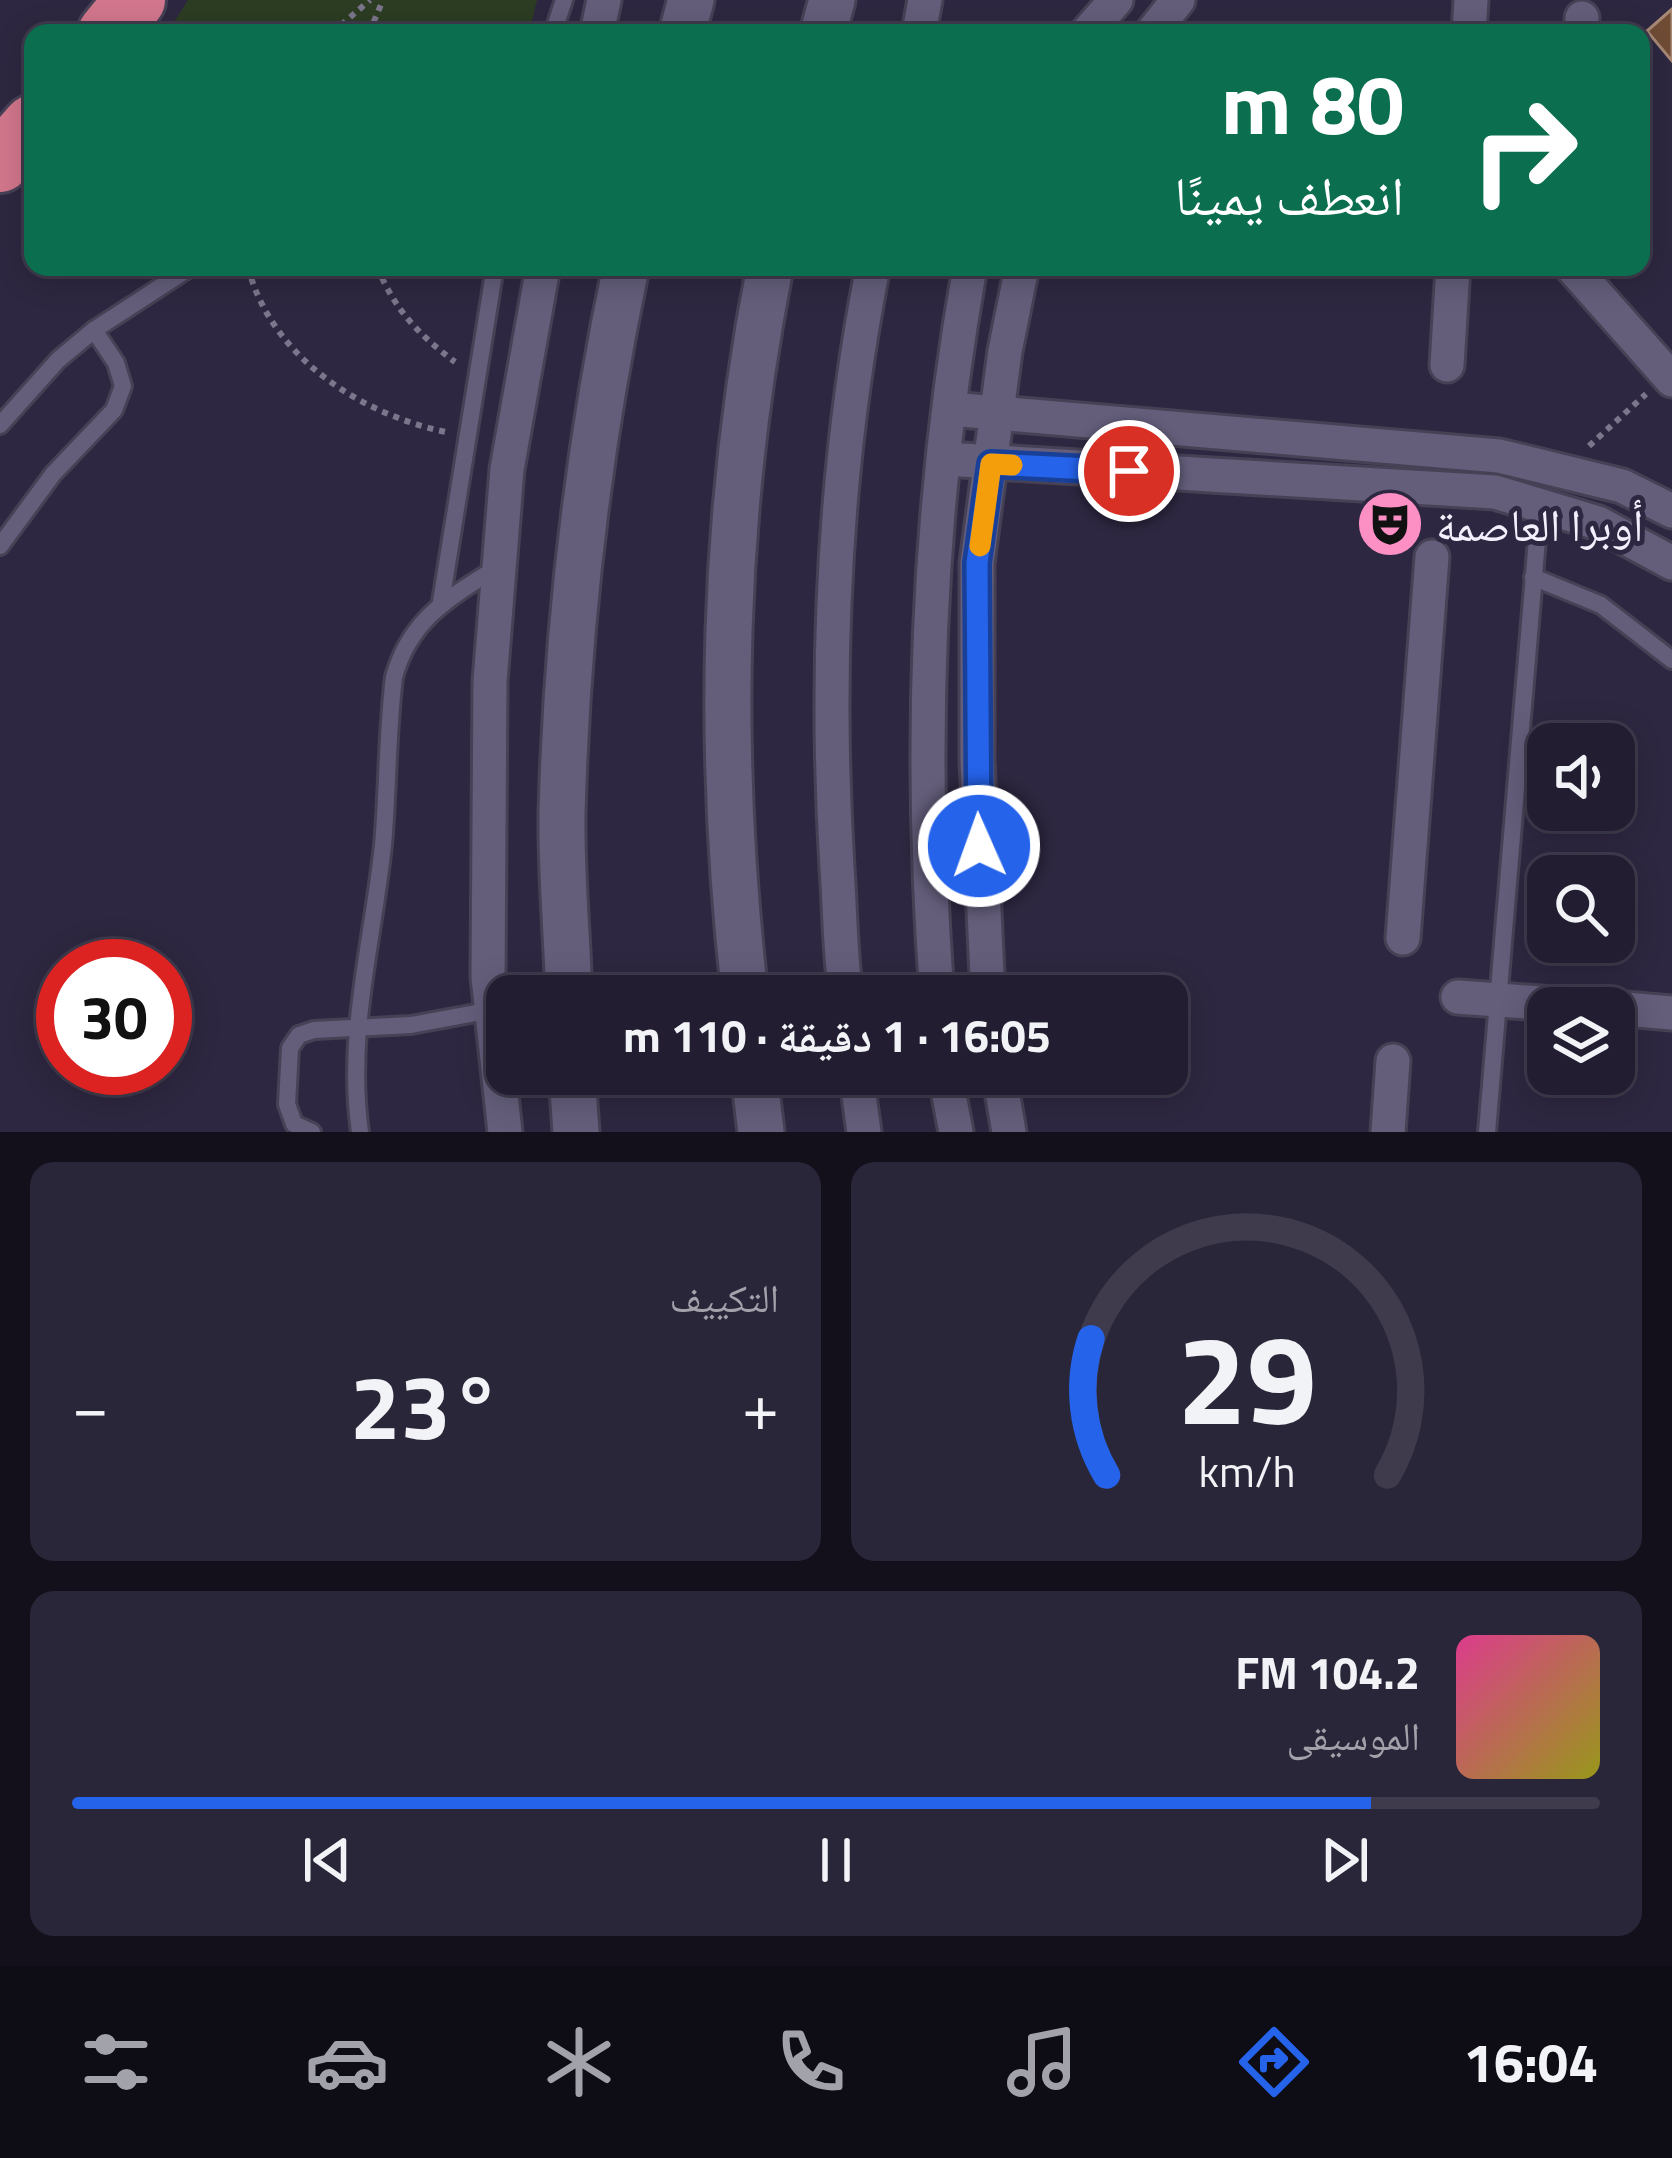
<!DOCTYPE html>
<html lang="ar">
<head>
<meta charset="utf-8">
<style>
  :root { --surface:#221d31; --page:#2a2639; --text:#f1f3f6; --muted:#a2a2ab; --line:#3f3b4d; --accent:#2563eb }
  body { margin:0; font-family:"Titillium Web","Noto Naskh Arabic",sans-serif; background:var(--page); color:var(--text); direction:rtl; height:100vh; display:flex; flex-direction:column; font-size:45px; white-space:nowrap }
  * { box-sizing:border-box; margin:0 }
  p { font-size:39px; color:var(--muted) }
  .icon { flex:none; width:66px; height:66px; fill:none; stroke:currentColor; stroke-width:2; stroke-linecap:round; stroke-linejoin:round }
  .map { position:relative; height:1132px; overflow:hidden; direction:ltr }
  .side { display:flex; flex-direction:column; gap:30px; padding:30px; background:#13101b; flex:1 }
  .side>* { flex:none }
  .guide { position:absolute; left:24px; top:24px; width:1626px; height:252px; border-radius:24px; box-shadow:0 6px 30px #0003,0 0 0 3px var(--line); direction:rtl; background:#0b6e4f; color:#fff; overflow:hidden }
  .fabs { position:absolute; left:1527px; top:723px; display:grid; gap:24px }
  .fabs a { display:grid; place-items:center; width:108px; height:108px; border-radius:24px; background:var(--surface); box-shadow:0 6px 30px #0003,0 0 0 3px var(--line); font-size:60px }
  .speed { position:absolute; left:36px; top:939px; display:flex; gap:24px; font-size:60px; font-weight:700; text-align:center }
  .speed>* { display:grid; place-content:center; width:156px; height:156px; border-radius:50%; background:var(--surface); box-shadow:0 6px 30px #0003,0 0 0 3px var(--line); line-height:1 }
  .speed .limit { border:18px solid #d22; background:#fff; color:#111 }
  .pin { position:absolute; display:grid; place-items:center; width:102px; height:102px; color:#fff; margin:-51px; border:6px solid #fff; border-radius:50%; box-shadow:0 3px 12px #0007 }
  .me { position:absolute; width:132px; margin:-66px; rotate:358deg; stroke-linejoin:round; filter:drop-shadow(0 0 9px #0008) }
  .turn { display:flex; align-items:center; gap:42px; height:252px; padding:0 48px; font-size:54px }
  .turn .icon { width:156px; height:156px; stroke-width:2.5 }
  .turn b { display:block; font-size:84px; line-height:102px }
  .big { font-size:90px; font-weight:700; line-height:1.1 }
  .side .card { flex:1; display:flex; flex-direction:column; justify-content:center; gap:18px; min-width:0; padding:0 42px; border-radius:24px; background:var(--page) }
  .side .dial { align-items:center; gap:0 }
  .dial svg { height:312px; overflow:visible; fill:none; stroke:var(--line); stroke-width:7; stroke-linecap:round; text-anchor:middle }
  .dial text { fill:var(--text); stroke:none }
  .song { display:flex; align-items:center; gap:36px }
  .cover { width:144px; height:144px; border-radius:18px; background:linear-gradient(135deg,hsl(330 70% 55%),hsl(60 70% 35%)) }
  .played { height:12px; border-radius:6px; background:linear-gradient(90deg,var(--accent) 85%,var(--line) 85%) }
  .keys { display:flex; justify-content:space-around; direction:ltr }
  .heat { display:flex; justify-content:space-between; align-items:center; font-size:66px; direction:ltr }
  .side .tiles { flex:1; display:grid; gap:30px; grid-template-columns:1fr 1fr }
  .card:last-child { grid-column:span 2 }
  .trip { position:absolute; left:486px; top:975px; width:702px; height:120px; border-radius:24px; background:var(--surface); box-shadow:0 6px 30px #0003,0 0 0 3px var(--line); font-weight:700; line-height:120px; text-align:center; direction:rtl }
  .tabs { display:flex; height:192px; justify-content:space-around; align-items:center; background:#0e0c14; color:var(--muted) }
  .tabs .icon { width:84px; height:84px }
  .tabs .active { color:var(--accent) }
  .tabs b { font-size:54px; color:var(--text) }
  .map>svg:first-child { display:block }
  .green { fill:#2c3d23 }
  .building { fill:#704c35; stroke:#a88976; stroke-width:3 }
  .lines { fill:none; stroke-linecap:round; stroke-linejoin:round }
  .lane-casing { stroke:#474156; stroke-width:22 }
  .street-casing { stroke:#474156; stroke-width:39 }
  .secondary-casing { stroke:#474156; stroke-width:51 }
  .highway-casing { stroke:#474156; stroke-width:66 }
  .path { stroke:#7b768b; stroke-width:6; stroke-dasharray:6 6; stroke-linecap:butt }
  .lane { stroke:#645e7b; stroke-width:16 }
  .street { stroke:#645e7b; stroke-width:33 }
  .secondary { stroke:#645e7b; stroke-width:45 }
  .highway { stroke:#d2778d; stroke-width:60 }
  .route-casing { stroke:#184099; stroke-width:30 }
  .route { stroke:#2563eb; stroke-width:21 }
  .slow { stroke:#f59e0b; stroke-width:21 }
  .labels { text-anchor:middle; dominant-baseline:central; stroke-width:10; stroke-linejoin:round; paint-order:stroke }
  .poi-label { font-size:45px; fill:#f3f0fe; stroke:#2e2741; text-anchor:start }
</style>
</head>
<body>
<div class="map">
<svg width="1672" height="1132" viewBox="0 0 1672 1132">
  <rect width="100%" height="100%" fill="#2e2741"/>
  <polygon class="green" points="188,0 537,0 529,33 167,33"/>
  <polygon class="building" points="1672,9 1672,61 1647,31"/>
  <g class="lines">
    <g class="lane-casing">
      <g id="lane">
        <polyline points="553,33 564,0"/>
        <polyline points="0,425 58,360 94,330 191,267"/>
        <polyline points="0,546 53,474 114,410 123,386 116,363 94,330"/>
        <polyline points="1533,577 1601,605 1672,660"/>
        <polyline points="441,602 495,267"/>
        <polyline points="312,1132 294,1124 287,1104 290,1048 299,1035 314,1030 411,1025 492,1010"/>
        <path d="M360,1132C346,1034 373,941 383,845C388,789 387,733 394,677C410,619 450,597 498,567"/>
        <polyline points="1487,1132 1540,504"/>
      </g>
    </g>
    <g class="street-casing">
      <g id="street">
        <polyline points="597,33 604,0"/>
        <polyline points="919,33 925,0"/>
        <polyline points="1087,33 1116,0"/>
        <polyline points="1152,33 1178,0"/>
        <polyline points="1469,33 1471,0"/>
        <polyline points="1581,33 1582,18"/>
        <polyline points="1572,267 1672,380"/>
        <polyline points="1447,365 1453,267"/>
        <polyline points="950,409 1499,456 1622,486 1672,511"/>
        <polyline points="945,459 1495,492 1598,523 1672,563"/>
        <polyline points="1403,938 1432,557"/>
        <path d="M846,996C840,954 840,911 837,868C825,669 834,464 873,267"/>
        <path d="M937,996C919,753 927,507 970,267"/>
        <polyline points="988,996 977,761 977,563 1005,351 1022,267"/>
        <polyline points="1458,997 1608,1008"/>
        <polyline points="1614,1008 1672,1013"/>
        <polyline points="856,1074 864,1132"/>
        <polyline points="945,1074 956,1132"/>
        <polyline points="999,1074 1009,1132"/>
        <polyline points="505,1132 488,977 490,681 507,469 543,267"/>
        <polyline points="1388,1132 1393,1061"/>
      </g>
    </g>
    <g class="secondary-casing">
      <g id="secondary">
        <polyline points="682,33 691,0"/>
        <polyline points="823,33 832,0"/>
        <path d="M569,996C567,935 561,873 562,813C567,629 588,447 626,267"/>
        <path d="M745,996C717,749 722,511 770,267"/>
        <polyline points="572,1074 576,1132"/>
        <polyline points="754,1074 761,1132"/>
      </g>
    </g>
    <g class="highway-casing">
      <g id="highway">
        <polyline points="108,33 135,0"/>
        <polyline points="0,162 33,125"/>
      </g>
    </g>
    <g class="path">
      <polyline points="332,33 370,0"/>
      <polyline points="369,33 383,0"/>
      <path d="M248,267C271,357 360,414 446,432"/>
      <path d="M377,267C396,311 417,333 455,362"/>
      <polyline points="1589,446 1646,394"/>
    </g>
    <use href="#lane" class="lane"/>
    <use href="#street" class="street"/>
    <use href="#secondary" class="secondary"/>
    <use href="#highway" class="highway"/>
  </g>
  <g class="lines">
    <g class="route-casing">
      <polyline id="route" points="979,846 977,563 991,464 1129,471"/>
    </g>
    <use href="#route" class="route"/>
    <polyline class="slow" points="980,546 991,464 1012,465"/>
  </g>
  <defs>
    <g id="theatre-disc" transform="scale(3.45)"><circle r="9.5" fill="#fc8fc3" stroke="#2e2741"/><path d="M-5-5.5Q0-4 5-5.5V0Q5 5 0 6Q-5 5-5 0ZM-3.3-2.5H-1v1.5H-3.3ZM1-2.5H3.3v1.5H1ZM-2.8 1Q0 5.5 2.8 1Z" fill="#111"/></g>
  </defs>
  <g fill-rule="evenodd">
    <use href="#theatre-disc" x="1390" y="524"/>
  </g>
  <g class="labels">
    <g class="poi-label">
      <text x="1436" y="524">أوبرا العاصمة</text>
    </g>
  </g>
</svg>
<div class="fabs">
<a><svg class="icon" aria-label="sound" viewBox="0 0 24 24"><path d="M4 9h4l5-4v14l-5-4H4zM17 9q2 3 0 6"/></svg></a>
<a><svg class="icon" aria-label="search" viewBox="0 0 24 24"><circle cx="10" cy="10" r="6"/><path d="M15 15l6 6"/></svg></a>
<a><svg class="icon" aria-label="layers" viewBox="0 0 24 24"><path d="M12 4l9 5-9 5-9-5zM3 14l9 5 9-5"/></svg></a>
</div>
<div class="speed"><div class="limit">30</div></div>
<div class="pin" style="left:1129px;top:471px;background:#d93025"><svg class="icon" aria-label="arrive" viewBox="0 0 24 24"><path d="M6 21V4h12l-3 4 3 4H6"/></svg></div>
<svg class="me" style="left:979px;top:846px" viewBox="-20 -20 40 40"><circle r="17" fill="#2563eb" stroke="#fff" stroke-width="3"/><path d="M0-11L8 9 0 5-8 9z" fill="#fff"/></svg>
<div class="trip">16:05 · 1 دقيقة · 110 m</div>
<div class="guide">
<div class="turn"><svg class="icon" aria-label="right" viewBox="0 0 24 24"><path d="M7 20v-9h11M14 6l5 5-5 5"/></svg><div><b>80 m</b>انعطف يمينًا</div></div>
</div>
</div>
<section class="side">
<div class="tiles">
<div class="card dial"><svg viewBox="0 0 100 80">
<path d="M14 69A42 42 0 1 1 86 69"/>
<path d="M14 69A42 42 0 0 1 10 34" stroke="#2563eb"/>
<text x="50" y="56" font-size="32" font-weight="700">29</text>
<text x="50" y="72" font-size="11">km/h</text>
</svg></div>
<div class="card"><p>التكييف</p>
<div class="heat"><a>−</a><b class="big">23°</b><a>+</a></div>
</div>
<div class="card">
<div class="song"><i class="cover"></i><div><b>104.2 FM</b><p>الموسيقى</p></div></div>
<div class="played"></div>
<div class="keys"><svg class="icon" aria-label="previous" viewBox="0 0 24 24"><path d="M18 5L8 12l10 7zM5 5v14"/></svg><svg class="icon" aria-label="pause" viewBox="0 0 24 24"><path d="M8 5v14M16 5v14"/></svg><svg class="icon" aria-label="next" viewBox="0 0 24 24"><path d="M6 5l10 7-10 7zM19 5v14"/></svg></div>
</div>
</div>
</section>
<nav class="tabs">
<b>16:04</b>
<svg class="icon active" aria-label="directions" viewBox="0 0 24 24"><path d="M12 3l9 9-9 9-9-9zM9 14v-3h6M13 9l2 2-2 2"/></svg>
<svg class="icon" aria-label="music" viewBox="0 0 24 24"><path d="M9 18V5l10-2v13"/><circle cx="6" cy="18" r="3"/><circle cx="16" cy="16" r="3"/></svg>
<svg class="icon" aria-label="phone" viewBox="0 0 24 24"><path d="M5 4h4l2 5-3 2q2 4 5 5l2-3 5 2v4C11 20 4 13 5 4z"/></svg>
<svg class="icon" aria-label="climate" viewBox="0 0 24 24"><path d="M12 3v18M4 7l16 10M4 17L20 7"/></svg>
<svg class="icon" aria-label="car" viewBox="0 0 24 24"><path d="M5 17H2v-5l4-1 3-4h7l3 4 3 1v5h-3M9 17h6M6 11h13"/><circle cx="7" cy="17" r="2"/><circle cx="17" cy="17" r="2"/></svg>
<svg class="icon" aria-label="filters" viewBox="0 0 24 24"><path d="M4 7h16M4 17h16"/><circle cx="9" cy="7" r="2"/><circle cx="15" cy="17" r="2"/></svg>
</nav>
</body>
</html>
